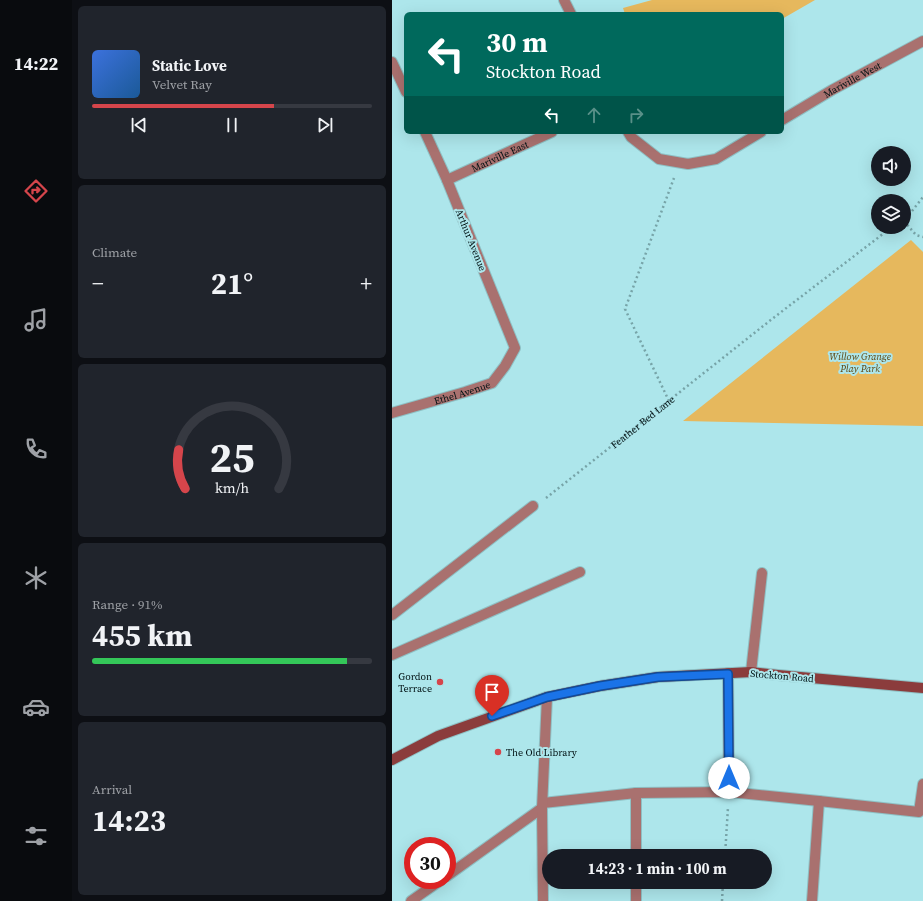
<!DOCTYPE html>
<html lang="en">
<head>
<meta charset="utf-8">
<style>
  :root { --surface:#171b24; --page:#20242c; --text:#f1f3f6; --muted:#9ea1a6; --line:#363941; --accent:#d5454b }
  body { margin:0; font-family:"Source Serif 4",serif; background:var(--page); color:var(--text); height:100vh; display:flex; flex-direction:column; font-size:15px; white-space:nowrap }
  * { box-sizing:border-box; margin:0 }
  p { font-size:13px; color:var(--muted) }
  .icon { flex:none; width:22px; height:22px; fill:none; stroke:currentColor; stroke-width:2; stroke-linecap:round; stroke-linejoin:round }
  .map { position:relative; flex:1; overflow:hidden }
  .details { display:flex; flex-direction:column; gap:6px; padding:6px; background:#0d0f14; width:320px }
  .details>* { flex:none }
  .top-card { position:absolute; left:12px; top:12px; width:380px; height:122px; border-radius:6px; box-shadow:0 4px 16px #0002; background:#00695c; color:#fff; overflow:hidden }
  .tools { position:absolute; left:479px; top:146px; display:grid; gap:8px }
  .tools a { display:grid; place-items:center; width:40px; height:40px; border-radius:50%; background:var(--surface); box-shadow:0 4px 16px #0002; font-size:20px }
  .speed { position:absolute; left:12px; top:837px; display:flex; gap:8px; font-size:20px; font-weight:700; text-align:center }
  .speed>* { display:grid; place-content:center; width:52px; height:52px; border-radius:50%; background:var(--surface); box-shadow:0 4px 16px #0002; line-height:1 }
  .speed .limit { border:6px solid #d22; background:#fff; color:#111 }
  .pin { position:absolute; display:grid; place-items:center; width:34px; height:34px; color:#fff; margin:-41px -17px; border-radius:50% 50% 50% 0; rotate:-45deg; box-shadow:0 0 4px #0007 }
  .pin .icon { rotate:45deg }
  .me { position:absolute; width:44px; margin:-22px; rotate:0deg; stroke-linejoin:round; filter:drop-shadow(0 0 3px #0008) }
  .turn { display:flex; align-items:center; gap:14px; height:84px; padding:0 16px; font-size:18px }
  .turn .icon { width:52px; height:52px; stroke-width:2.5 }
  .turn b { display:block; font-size:28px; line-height:34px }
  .lanes { display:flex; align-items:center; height:38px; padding:0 16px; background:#0003; justify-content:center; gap:20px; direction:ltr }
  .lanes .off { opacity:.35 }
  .big { font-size:30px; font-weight:700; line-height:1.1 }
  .details .card { flex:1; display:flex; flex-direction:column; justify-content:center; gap:6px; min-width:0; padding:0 14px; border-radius:6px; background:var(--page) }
  .details .dial { align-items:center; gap:0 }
  .dial svg { height:104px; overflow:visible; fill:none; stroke:var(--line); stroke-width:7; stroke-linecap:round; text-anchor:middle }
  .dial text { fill:var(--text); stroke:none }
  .song { display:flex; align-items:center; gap:12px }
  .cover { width:48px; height:48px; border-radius:6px; background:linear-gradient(135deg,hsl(220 70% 55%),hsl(210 70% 35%)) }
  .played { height:4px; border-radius:2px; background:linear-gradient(90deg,var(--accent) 65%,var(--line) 65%) }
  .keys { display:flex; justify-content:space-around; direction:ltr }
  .heat { display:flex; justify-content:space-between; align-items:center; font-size:22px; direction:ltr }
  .charge { height:6px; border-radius:3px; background:linear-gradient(90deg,#34c759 91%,var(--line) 0) }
  .trip { position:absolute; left:150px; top:849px; width:230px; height:40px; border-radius:20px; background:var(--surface); box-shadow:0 4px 16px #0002; font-weight:700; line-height:40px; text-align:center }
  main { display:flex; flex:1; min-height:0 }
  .tab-bar { display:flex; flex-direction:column; width:72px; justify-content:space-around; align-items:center; background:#090b0e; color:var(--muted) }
  .tab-bar .icon { width:28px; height:28px }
  .tab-bar .selected { color:var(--accent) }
  .tab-bar b { font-size:18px; color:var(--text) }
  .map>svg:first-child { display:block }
  .green { fill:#e6b85d }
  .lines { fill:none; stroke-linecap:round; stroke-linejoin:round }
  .service-casing { stroke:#8ec0c4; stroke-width:12 }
  .minor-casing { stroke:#8ec0c4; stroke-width:12 }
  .secondary-casing { stroke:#8ec0c4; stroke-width:12 }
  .path { stroke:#77a4a8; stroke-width:2.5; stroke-dasharray:2 3; stroke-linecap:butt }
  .service { stroke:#a9716f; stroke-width:10 }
  .minor { stroke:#a9716f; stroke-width:10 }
  .secondary { stroke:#8b3c3c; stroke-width:10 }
  .route-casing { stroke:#114b97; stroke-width:10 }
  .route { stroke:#1a73e8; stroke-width:7 }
  .poi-dot { fill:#d5454b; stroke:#ade6eb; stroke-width:1.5 }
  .labels { text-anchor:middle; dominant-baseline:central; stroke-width:4; stroke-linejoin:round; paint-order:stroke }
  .street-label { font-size:10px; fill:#001113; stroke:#ade6eb }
  .park-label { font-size:10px; font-style:italic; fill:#5d450f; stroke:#ade6eb }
  .poi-label { font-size:10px; fill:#001113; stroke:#ade6eb; text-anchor:end }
</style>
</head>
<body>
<main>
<nav class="tab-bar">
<b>14:22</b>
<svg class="icon selected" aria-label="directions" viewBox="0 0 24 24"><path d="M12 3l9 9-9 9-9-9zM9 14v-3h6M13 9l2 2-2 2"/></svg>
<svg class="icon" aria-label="music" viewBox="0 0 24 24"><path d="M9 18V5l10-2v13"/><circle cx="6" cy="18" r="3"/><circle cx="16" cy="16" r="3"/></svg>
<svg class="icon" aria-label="phone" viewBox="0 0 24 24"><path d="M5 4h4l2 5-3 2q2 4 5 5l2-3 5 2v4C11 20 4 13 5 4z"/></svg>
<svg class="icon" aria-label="climate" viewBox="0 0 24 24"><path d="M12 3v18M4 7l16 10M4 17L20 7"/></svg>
<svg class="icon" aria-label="car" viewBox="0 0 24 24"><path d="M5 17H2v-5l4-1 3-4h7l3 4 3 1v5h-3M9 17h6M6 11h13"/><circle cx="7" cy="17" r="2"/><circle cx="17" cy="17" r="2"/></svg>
<svg class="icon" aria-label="filters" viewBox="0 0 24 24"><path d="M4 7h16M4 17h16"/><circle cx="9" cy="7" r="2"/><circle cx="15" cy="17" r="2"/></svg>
</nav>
<section class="details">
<div class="card">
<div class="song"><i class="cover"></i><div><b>Static Love</b><p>Velvet Ray</p></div></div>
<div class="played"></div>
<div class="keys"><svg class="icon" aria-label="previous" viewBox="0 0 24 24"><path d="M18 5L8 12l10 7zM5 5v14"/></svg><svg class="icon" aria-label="pause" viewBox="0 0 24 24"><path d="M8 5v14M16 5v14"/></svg><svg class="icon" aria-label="next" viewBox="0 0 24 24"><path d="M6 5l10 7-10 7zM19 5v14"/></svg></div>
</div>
<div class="card"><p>Climate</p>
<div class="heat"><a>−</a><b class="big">21°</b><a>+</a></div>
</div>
<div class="card dial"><svg viewBox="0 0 100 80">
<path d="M14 69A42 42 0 1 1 86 69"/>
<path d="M14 69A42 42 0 0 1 9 39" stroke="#d5454b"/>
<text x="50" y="56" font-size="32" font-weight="700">25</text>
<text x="50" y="72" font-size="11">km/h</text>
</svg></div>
<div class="card"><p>Range · 91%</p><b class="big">455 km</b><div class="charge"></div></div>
<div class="card"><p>Arrival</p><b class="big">14:23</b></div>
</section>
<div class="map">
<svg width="531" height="901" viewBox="0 0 531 901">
  <rect width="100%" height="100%" fill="#ade6eb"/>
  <g class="green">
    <polygon points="260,0 423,0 390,19 390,14 233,14 231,8"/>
    <polygon points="519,240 531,252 531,426 291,421"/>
  </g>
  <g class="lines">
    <g class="service-casing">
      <g id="service">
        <polyline points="359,672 370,573"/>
        <polyline points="244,793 244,856"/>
        <polyline points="244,901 244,882"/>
      </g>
    </g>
    <g class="minor-casing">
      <g id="minor">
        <polyline points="172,0 179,14"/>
        <polyline points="0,62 14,92"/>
        <path id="s2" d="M390,120L440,90L531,41"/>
        <polyline points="236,132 239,137 267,159 296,164 324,159 369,132"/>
        <path id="s3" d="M55,180L160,132"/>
        <path id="s4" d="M0,413L73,392L100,383L113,366L123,348L55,180L33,132"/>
        <polyline points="0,615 141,506"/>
        <polyline points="0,655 188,572"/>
        <polyline points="336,673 337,792"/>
        <polyline points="151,803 244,793 337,792 427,801 527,812 531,784"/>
        <polyline points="55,876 150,808"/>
        <polyline points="19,901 49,880"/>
        <polyline points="151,901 150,808 155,697"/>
        <polyline points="420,901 427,801"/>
      </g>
    </g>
    <g class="secondary-casing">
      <polyline id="secondary" points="0,760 46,736 155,697 208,686 266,677 359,672 386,675 531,688"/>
    </g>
    <g class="path">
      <polyline points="512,217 520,211 531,197"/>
      <polyline points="512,221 524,235 531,237"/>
      <polyline points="277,401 233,309 282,178"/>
      <path id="s1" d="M154,498L380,319L500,227"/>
      <polyline points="333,856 336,807"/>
      <polyline points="330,901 331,882"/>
    </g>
    <use href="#service" class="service"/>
    <use href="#minor" class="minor"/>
    <use href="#secondary" class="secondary"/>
  </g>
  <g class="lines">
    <g class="route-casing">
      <polyline id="route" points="100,716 155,697 208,686 266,677 336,674 337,778"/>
    </g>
    <use href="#route" class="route"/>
  </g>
  <g class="poi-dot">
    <circle cx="48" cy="682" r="4"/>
    <circle cx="106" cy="752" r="4"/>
  </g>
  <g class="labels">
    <g class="street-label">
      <text stroke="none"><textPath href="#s2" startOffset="81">Mariville West</textPath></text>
      <text stroke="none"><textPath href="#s3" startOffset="58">Mariville East</textPath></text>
      <text transform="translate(79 240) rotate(68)">Arthur Avenue</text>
      <text stroke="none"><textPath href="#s4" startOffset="73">Ethel Avenue</textPath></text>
      <text stroke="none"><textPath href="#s1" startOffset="123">Feather Bed Lane</textPath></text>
      <text transform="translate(390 676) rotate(5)">Stockton Road</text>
    </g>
    <g class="park-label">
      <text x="468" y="356">Willow Grange<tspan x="468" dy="12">Play Park</tspan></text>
    </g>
    <g class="poi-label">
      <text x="40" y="676">Gordon<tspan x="40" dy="12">Terrace</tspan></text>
      <text x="114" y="752" text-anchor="start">The Old Library</text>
    </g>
  </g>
</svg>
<div class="tools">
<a><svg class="icon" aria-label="sound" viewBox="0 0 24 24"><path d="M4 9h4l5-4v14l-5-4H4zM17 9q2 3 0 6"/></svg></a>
<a><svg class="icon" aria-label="layers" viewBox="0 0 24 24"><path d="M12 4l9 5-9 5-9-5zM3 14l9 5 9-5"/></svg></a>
</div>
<div class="speed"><div class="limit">30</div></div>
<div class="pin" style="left:100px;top:716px;background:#d93025"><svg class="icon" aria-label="arrive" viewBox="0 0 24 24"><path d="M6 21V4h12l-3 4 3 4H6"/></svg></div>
<svg class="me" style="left:337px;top:778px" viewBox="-20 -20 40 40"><circle r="19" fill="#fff"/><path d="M0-13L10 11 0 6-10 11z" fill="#1a73e8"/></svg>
<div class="trip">14:23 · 1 min · 100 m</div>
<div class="top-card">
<div class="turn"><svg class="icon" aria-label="left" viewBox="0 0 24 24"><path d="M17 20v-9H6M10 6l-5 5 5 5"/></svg><div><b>30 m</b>Stockton Road</div></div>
<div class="lanes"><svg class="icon" aria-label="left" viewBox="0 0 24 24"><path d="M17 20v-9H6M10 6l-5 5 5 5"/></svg><svg class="icon off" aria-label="ahead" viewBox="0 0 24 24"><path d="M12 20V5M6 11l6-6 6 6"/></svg><svg class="icon off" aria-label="right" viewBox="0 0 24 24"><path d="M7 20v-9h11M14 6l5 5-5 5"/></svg></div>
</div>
</div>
</main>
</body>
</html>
